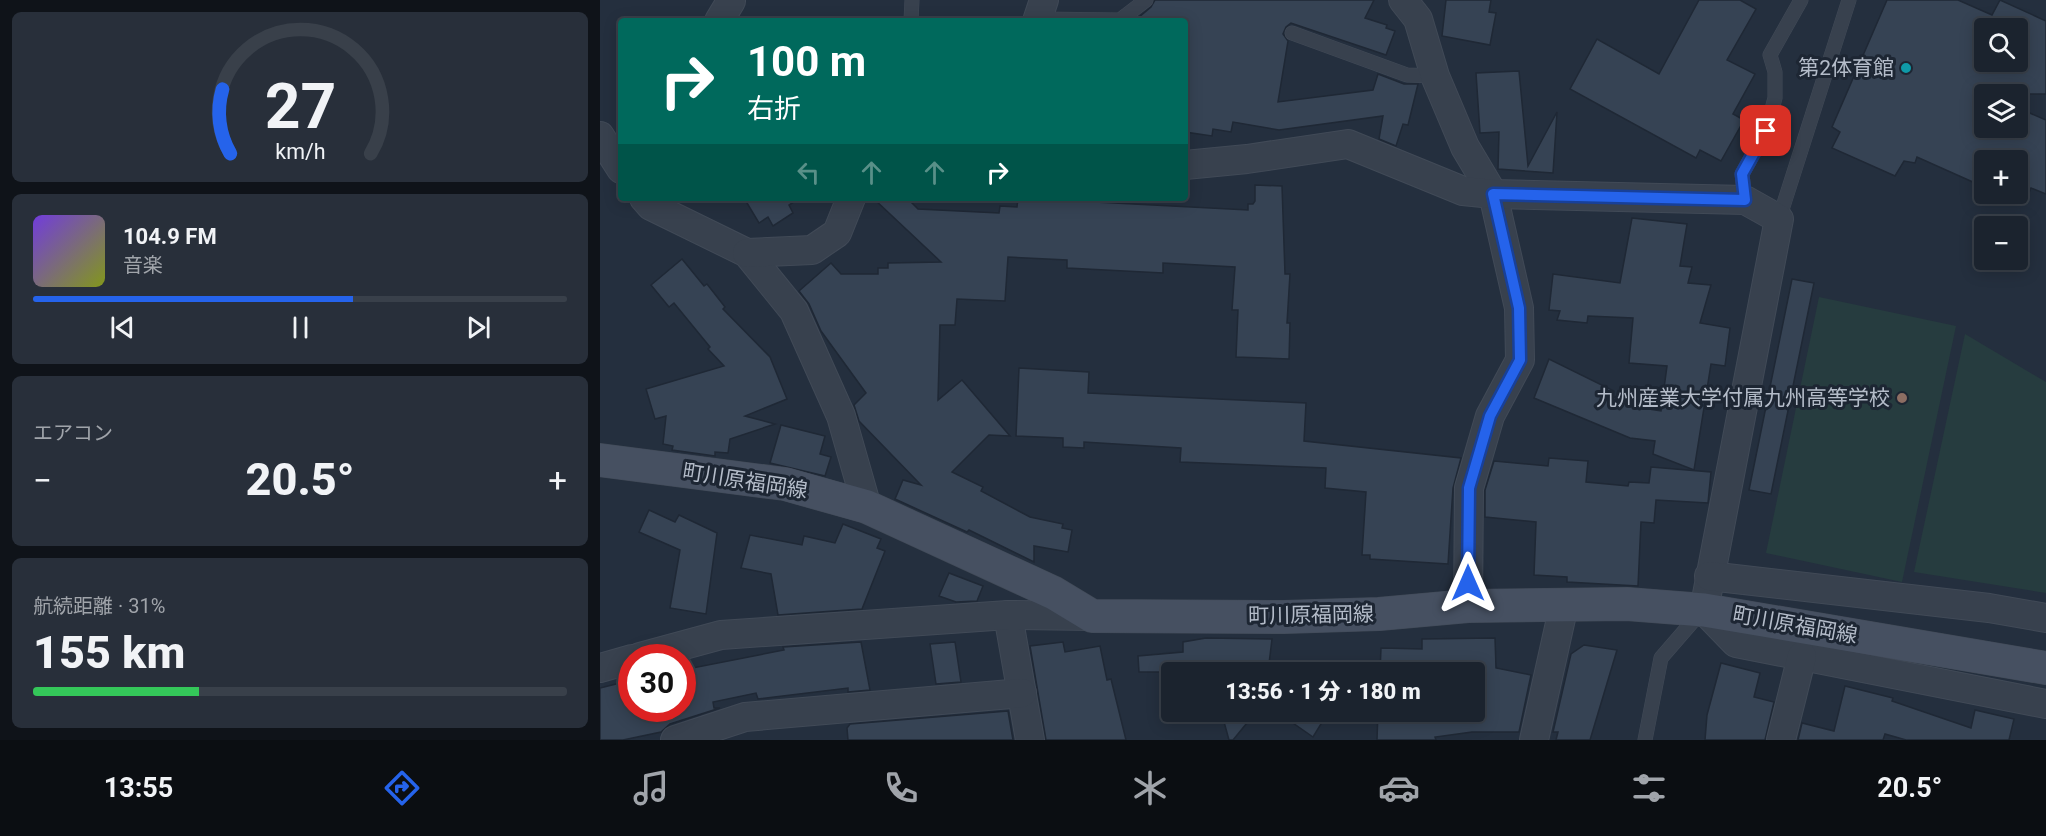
<!DOCTYPE html>
<html lang="ja">
<head>
<meta charset="utf-8">
<style>
  :root { --surface:#1b232e; --page:#282f3a; --text:#f1f3f6; --muted:#a0a4aa; --line:#39404a; --accent:#2563eb }
  body { margin:0; font-family:Roboto,"Noto Sans JP",sans-serif; background:var(--page); color:var(--text); height:100vh; display:flex; flex-direction:column; font-size:22px; white-space:nowrap }
  * { box-sizing:border-box; margin:0 }
  p { font-size:20px; color:var(--muted) }
  .icon { flex:none; width:33px; height:33px; fill:none; stroke:currentColor; stroke-width:2; stroke-linecap:round; stroke-linejoin:round }
  .map { position:relative; flex:1; overflow:hidden }
  .panel { display:flex; flex-direction:column; gap:12px; padding:12px; background:#0f1319; width:600px }
  .panel>* { flex:none }
  .hud { position:absolute; left:18px; top:18px; width:570px; height:183px; border-radius:6px; box-shadow:0 3px 15px #0003,0 0 0 2px var(--line); background:#00695c; color:#fff; overflow:hidden }
  .tools { position:absolute; left:1374px; top:18px; display:grid; gap:12px }
  .tools a { display:grid; place-items:center; width:54px; height:54px; border-radius:6px; background:var(--surface); box-shadow:0 3px 15px #0003,0 0 0 2px var(--line); font-size:30px }
  .speed { position:absolute; left:18px; top:644px; display:flex; gap:12px; font-size:30px; font-weight:700; text-align:center }
  .speed>* { display:grid; place-content:center; width:78px; height:78px; border-radius:50%; background:var(--surface); box-shadow:0 3px 15px #0003,0 0 0 2px var(--line); line-height:1 }
  .speed .limit { border:9px solid #d22; background:#fff; color:#111 }
  .pin { position:absolute; display:grid; place-items:center; width:51px; height:51px; color:#fff; margin:-26px; border-radius:12px; box-shadow:0 3px 9px #0006 }
  .me { position:absolute; width:66px; margin:-33px; rotate:0deg; stroke-linejoin:round; filter:drop-shadow(0 0 4px #0008) }
  .turn { display:flex; align-items:center; gap:21px; height:126px; padding:0 30px; font-size:27px }
  .turn .icon { width:78px; height:78px; stroke-width:2.5 }
  .turn b { display:block; font-size:42px; line-height:51px }
  .lanes { display:flex; align-items:center; height:57px; padding:0 30px; background:#0003; justify-content:center; gap:30px; direction:ltr }
  .lanes .off { opacity:.35 }
  .big { font-size:45px; font-weight:800; line-height:1.1 }
  .panel .tile { flex:1; display:flex; flex-direction:column; justify-content:center; gap:9px; min-width:0; padding:0 21px; border-radius:9px; background:var(--page) }
  .panel .dial { align-items:center; gap:0 }
  .dial svg { height:156px; overflow:visible; fill:none; stroke:var(--line); stroke-width:7; stroke-linecap:round; text-anchor:middle }
  .dial text { fill:var(--text); stroke:none }
  .song { display:flex; align-items:center; gap:18px }
  .cover { width:72px; height:72px; border-radius:9px; background:linear-gradient(135deg,hsl(260 70% 55%),hsl(70 70% 35%)) }
  .played { height:6px; border-radius:3px; background:linear-gradient(90deg,var(--accent) 60%,var(--line) 60%) }
  .keys { display:flex; justify-content:space-around; direction:ltr }
  .heat { display:flex; justify-content:space-between; align-items:center; font-size:33px; direction:ltr }
  .charge { height:9px; border-radius:4px; background:linear-gradient(90deg,#34c759 31%,var(--line) 0) }
  .trip { position:absolute; left:561px; top:662px; width:324px; height:60px; border-radius:6px; background:var(--surface); box-shadow:0 3px 15px #0003,0 0 0 2px var(--line); font-weight:800; line-height:60px; text-align:center }
  .menu { display:flex; height:96px; justify-content:space-around; align-items:center; background:#0b0e12; color:var(--muted) }
  .menu .icon { width:42px; height:42px }
  .menu .on { color:var(--accent) }
  .menu b { font-size:27px; color:var(--text) }
  main { display:flex; flex:1; min-height:0 }
  .map>svg:first-child { display:block }
  .green { fill:#263c3f }
  .building { fill:#364354; stroke:#1f2835; stroke-width:1.5; fill-rule:evenodd }
  .lines { fill:none; stroke-linecap:round; stroke-linejoin:round }
  .service-casing { stroke:#414a57; stroke-width:15 }
  .minor-casing { stroke:#414a57; stroke-width:30 }
  .secondary-casing { stroke:#414a57; stroke-width:34 }
  .service { stroke:#38414e; stroke-width:14 }
  .minor { stroke:#38414e; stroke-width:28 }
  .secondary { stroke:#465061; stroke-width:33 }
  .route-casing { stroke:#184099; stroke-width:15 }
  .route { stroke:#2563eb; stroke-width:10 }
  .culture-dot { fill:#0f9aa8; stroke:#1d2633; stroke-width:2 }
  .education-dot { fill:#8d6e63; stroke:#1d2633; stroke-width:2 }
  .labels { text-anchor:middle; dominant-baseline:central; stroke-width:6; stroke-linejoin:round; paint-order:stroke }
  .poi-label { font-size:21px; fill:#b4bcc9; stroke:#1d2633; text-anchor:end }
  .street-label { font-size:21px; fill:#b4bcc9; stroke:#1d2633 }
</style>
</head>
<body>
<main>
<section class="panel">
<div class="tile dial"><svg viewBox="0 0 100 80">
<path d="M14 69A42 42 0 1 1 86 69"/>
<path d="M14 69A42 42 0 0 1 10 36" stroke="#2563eb"/>
<text x="50" y="56" font-size="32" font-weight="700">27</text>
<text x="50" y="72" font-size="11">km/h</text>
</svg></div>
<div class="tile">
<div class="song"><i class="cover"></i><div><b>104.9 FM</b><p>音楽</p></div></div>
<div class="played"></div>
<div class="keys"><svg class="icon" aria-label="previous" viewBox="0 0 24 24"><path d="M18 5L8 12l10 7zM5 5v14"/></svg><svg class="icon" aria-label="pause" viewBox="0 0 24 24"><path d="M8 5v14M16 5v14"/></svg><svg class="icon" aria-label="next" viewBox="0 0 24 24"><path d="M6 5l10 7-10 7zM19 5v14"/></svg></div>
</div>
<div class="tile"><p>エアコン</p>
<div class="heat"><a>−</a><b class="big">20.5°</b><a>+</a></div>
</div>
<div class="tile"><p>航続距離 · 31%</p><b class="big">155 km</b><div class="charge"></div></div>
</section>
<div class="map">
<svg width="1446" height="740" viewBox="0 0 1446 740">
  <rect width="100%" height="100%" fill="#242f3e"/>
  <g class="green">
    <polygon points="1219,297 1356,326 1302,582 1166,553"/>
    <polygon points="1365,334 1446,382 1446,593 1314,572"/>
  </g>
  <g class="building">
    <polygon points="555,0 774,0 765,18 787,25 786,28 795,31 786,55 691,23 686,27 683,34 688,41 678,102 773,90 778,74 804,84 818,84 808,125 803,124 796,146 779,139 783,116 679,130 633,122 631,132 613,129 612,136 585,132 585,21 538,18 551,7"/>
    <polygon points="846,0 891,0 889,12 896,13 890,45 842,36"/>
    <polygon points="1099,0 1140,0 1156,9 1127,60 1155,74 1133,114 1144,120 1121,161 1100,150 1096,158 970,89 997,39 1059,74"/>
    <path d="M1287,0H1358L1392,15L1400,0L1446,21V94H1384V128H1418V108L1446,120V194L1431,188L1424,204L1400,194H1418V160H1384V187L1317,157L1315,163L1304,161L1295,176L1232,148L1240,132L1232,127ZM1384,28H1418V62H1384Z"/>
    <polygon points="919,71 928,166 957,112 953,173 898,169 899,132 880,133 876,73"/>
    <polygon points="655,185 682,186 685,274 690,274 687,323 690,323 689,359 636,357 638,310 632,310 635,267 563,263 563,273 467,268 467,260 408,257 405,301 357,299 355,325 340,325 338,400 362,380 410,436 389,435 352,472 383,487 381,491 430,517 463,524 462,528 472,530 468,552 434,546 434,562 369,530 367,532 295,499 303,480 321,485 259,421 254,405 266,393 221,331 209,304 199,291 231,263 241,274 278,274 278,268 288,268 288,263 341,262 273,198 307,198 318,209 399,213 400,206 417,207 418,198 648,210 648,204 653,204 655,201"/>
    <polygon points="144,198 200,198 189,205 193,213 173,226 168,217 159,223"/>
    <polygon points="1032,218 1087,224 1080,266 1092,267 1088,283 1111,285 1100,323 1130,328 1125,366 1111,364 1094,470 1053,454 1055,441 1030,438 934,398 949,359 1014,391 1012,396 1036,407 1061,411 1067,366 1029,363 1033,318 988,316 987,323 957,320 960,311 949,310 953,274 1020,283"/>
    <polygon points="82,259 104,286 107,284 125,307 123,309 170,357 187,399 145,416 175,424 130,439 128,453 115,452 115,456 72,450 73,446 63,444 66,416 55,419 46,389 124,366 108,349 110,347 74,303 69,307 51,285"/>
    <polygon points="1192,279 1214,283 1171,494 1149,490"/>
    <polygon points="419,368 489,372 488,393 706,403 704,441 861,458 853,488 848,564 770,559 770,555 762,555 766,492 725,488 726,468 580,462 581,448 484,442 484,448 463,447 463,438 416,436"/>
    <polygon points="181,425 225,436 220,454 231,457 225,476 170,463"/>
    <polygon points="949,458 988,461 986,482 1028,486 1029,482 1049,483 1051,467 1111,472 1108,503 1056,500 1054,523 1041,522 1038,586 967,582 967,577 934,575 936,522 885,517 885,490 894,461 948,466"/>
    <polygon points="49,510 75,522 79,515 117,533 106,614 70,608 80,550 39,532"/>
    <polygon points="243,524 281,539 277,548 285,551 262,609 178,615 171,574 141,568 150,535 202,545 204,536 235,543"/>
    <polygon points="349,573 383,586 377,601 356,602 339,596"/>
    <polygon points="606,638 672,639 668,672 539,672 538,656 583,652 583,642"/>
    <polygon points="895,638 896,668 931,675 919,732 872,732 835,737 836,740 777,740 778,711 874,711 874,672 780,672 781,648 822,649 822,639"/>
    <polygon points="261,642 270,690 248,692 248,688 158,699 156,693 113,702 114,708 120,708 70,724 61,732 23,740 0,740 0,688 32,680 32,708 82,708 82,670 184,650 183,647"/>
    <polygon points="355,642 361,682 336,684 330,644"/>
    <polygon points="463,642 465,652 500,646 507,680 511,679 526,740 446,740 430,646"/>
    <polygon points="984,645 1017,650 990,740 956,740 958,732 953,732 971,654"/>
    <polygon points="1121,663 1160,673 1154,697 1174,702 1165,740 1105,740 1107,715"/>
    <polygon points="1245,686 1293,698 1292,701 1371,728 1375,710 1414,719 1409,740 1306,740 1285,734 1283,740 1198,740 1202,723 1234,731"/>
    <polygon points="408,711 413,740 248,740 247,728 250,724"/>
    <polygon points="621,711 649,711 651,718 633,740 629,740"/>
    <polygon points="701,711 729,711 713,737 693,723"/>
  </g>
  <g class="lines">
    <g class="service-casing">
      <g id="service">
        <polyline points="438,19 520,20 546,0"/>
        <polyline points="311,21 312,0"/>
        <polyline points="692,33 807,75 835,76"/>
        <polyline points="1145,200 1142,174 1166,131 1175,98 1175,72 1170,55 1201,0"/>
        <polyline points="1179,219 1249,0"/>
        <polyline points="1045,740 1061,658 1100,613"/>
      </g>
    </g>
    <g class="minor-casing">
      <g id="minor">
        <polyline points="803,0 818,19 835,76 865,147 893,194 919,308 920,360 890,416 869,488 868,606"/>
        <polyline points="119,21 131,1"/>
        <polyline points="437,21 444,0"/>
        <polyline points="0,136 21,169"/>
        <polyline points="585,165 647,159 748,144 863,191 893,194 1145,200 1179,219 1104,610 1136,643 1446,704"/>
        <polyline points="44,198 51,206 147,253 194,311 241,416 267,507"/>
        <polyline points="147,253 212,250 237,233 251,198"/>
        <polyline points="1109,576 1389,608 1446,618"/>
        <polyline points="408,615 430,740"/>
        <polyline points="40,657 121,635 408,615 492,616"/>
        <polyline points="0,668 32,659"/>
        <polyline points="75,740 145,717 422,693"/>
        <polyline points="934,740 964,605"/>
        <polyline points="1181,740 1202,656"/>
      </g>
    </g>
    <g class="secondary-casing">
      <polyline id="secondary" points="0,460 185,484 267,507 454,593 492,616 684,617 779,614 868,606 1027,604 1104,610 1446,668"/>
    </g>
    <use href="#service" class="service"/>
    <use href="#minor" class="minor"/>
    <use href="#secondary" class="secondary"/>
  </g>
  <g class="lines">
    <g class="route-casing">
      <polyline id="route" points="868,583 869,488 890,416 920,360 919,308 893,194 1145,200 1142,174 1166,131"/>
    </g>
    <use href="#route" class="route"/>
  </g>
  <circle class="culture-dot" cx="1306" cy="68" r="6"/>
  <circle class="education-dot" cx="1302" cy="398" r="6"/>
  <g class="labels">
    <g class="poi-label">
      <text x="1294" y="68">第2体育館</text>
      <text x="1290" y="398">九州産業大学付属九州高等学校</text>
    </g>
    <g class="street-label">
      <text transform="translate(145 481) rotate(9)">町川原福岡線</text>
      <text transform="translate(711 615) rotate(-1)">町川原福岡線</text>
      <text transform="translate(1195 625) rotate(10)">町川原福岡線</text>
    </g>
  </g>
</svg>
<div class="tools">
<a><svg class="icon" aria-label="search" viewBox="0 0 24 24"><circle cx="10" cy="10" r="6"/><path d="M15 15l6 6"/></svg></a>
<a><svg class="icon" aria-label="layers" viewBox="0 0 24 24"><path d="M12 4l9 5-9 5-9-5zM3 14l9 5 9-5"/></svg></a>
<a>+</a>
<a>−</a>
</div>
<div class="speed"><div class="limit">30</div></div>
<div class="pin" style="left:1166px;top:131px;background:#d93025"><svg class="icon" aria-label="arrive" viewBox="0 0 24 24"><path d="M6 21V4h12l-3 4 3 4H6"/></svg></div>
<svg class="me" style="left:868px;top:583px" viewBox="-20 -20 40 40"><path d="M0-17L14 15 0 8-14 15z" fill="#2563eb" stroke="#fff" stroke-width="4"/></svg>
<div class="trip">13:56 · 1 分 · 180 m</div>
<div class="hud">
<div class="turn"><svg class="icon" aria-label="right" viewBox="0 0 24 24"><path d="M7 20v-9h11M14 6l5 5-5 5"/></svg><div><b>100 m</b>右折</div></div>
<div class="lanes"><svg class="icon off" aria-label="left" viewBox="0 0 24 24"><path d="M17 20v-9H6M10 6l-5 5 5 5"/></svg><svg class="icon off" aria-label="ahead" viewBox="0 0 24 24"><path d="M12 20V5M6 11l6-6 6 6"/></svg><svg class="icon off" aria-label="ahead" viewBox="0 0 24 24"><path d="M12 20V5M6 11l6-6 6 6"/></svg><svg class="icon" aria-label="right" viewBox="0 0 24 24"><path d="M7 20v-9h11M14 6l5 5-5 5"/></svg></div>
</div>
</div>
</main>
<nav class="menu">
<b>13:55</b>
<svg class="icon on" aria-label="directions" viewBox="0 0 24 24"><path d="M12 3l9 9-9 9-9-9zM9 14v-3h6M13 9l2 2-2 2"/></svg>
<svg class="icon" aria-label="music" viewBox="0 0 24 24"><path d="M9 18V5l10-2v13"/><circle cx="6" cy="18" r="3"/><circle cx="16" cy="16" r="3"/></svg>
<svg class="icon" aria-label="phone" viewBox="0 0 24 24"><path d="M5 4h4l2 5-3 2q2 4 5 5l2-3 5 2v4C11 20 4 13 5 4z"/></svg>
<svg class="icon" aria-label="climate" viewBox="0 0 24 24"><path d="M12 3v18M4 7l16 10M4 17L20 7"/></svg>
<svg class="icon" aria-label="car" viewBox="0 0 24 24"><path d="M5 17H2v-5l4-1 3-4h7l3 4 3 1v5h-3M9 17h6M6 11h13"/><circle cx="7" cy="17" r="2"/><circle cx="17" cy="17" r="2"/></svg>
<svg class="icon" aria-label="filters" viewBox="0 0 24 24"><path d="M4 7h16M4 17h16"/><circle cx="9" cy="7" r="2"/><circle cx="15" cy="17" r="2"/></svg>
<b>20.5°</b>
</nav>
</body>
</html>
